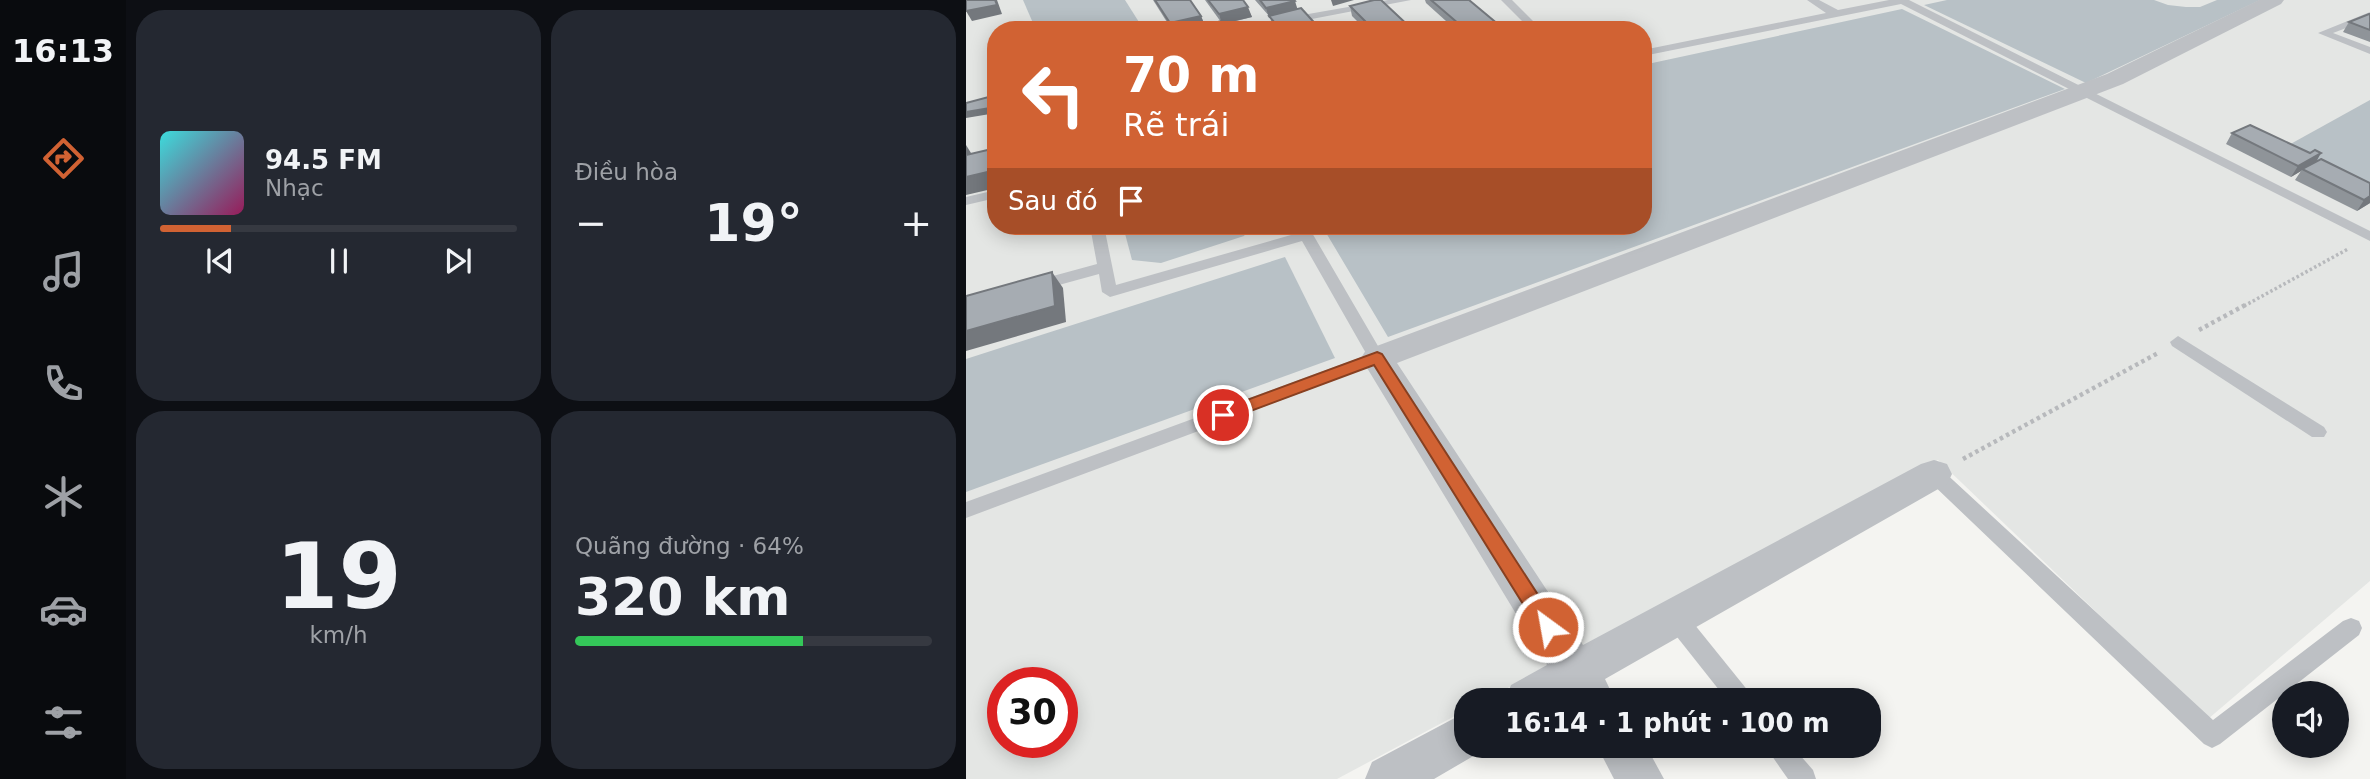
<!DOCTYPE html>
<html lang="vi">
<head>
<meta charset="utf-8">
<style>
  :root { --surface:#171b24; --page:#242831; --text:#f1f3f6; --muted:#9ea1a6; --line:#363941; --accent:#d16233 }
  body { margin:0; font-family:"DejaVu Sans",sans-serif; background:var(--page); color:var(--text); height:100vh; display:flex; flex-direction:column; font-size:26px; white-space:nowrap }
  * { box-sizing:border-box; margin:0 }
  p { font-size:23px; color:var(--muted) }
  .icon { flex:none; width:38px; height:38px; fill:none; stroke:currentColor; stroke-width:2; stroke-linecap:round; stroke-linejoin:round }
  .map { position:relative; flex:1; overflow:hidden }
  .panel { display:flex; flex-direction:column; gap:10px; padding:10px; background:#0d0f14; width:840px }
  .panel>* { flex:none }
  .hud { position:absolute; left:21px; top:21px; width:665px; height:214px; border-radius:28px; box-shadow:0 4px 18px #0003; background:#d16233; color:#fff; overflow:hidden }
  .controls { position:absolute; left:1306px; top:681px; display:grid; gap:14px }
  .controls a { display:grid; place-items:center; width:77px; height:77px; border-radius:50%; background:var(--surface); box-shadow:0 4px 18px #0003; font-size:35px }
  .speed { position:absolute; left:21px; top:667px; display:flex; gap:14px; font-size:35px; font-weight:700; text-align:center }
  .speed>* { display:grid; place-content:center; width:91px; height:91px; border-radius:50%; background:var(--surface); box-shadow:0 4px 18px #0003; line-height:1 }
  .speed .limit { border:10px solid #d22; background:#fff; color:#111 }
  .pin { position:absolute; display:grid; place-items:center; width:60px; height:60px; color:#fff; margin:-30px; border:4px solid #fff; border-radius:50%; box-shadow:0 2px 7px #0007 }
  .me { position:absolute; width:77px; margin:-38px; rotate:328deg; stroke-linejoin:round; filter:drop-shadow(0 0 5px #0008) }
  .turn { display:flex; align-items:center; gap:24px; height:147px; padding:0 21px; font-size:32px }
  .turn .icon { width:91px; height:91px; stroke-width:2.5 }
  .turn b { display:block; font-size:49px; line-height:60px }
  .then { display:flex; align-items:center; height:66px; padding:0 21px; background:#0003; gap:14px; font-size:26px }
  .big { font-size:52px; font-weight:600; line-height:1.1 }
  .panel .card { flex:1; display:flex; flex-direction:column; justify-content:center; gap:10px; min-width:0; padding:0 24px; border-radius:28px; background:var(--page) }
  .panel .dial { align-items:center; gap:0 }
  .dial b { font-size:91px; line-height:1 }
  .song { display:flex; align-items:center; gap:21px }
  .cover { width:84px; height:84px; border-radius:10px; background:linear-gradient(135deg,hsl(180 70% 55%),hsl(330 70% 35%)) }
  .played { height:7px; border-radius:4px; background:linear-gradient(90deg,var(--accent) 20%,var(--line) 20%) }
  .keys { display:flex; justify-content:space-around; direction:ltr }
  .heat { display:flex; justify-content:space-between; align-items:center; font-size:38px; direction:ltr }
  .charge { height:10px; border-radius:5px; background:linear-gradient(90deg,#34c759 64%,var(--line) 0) }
  .panel .tiles { flex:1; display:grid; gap:10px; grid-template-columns:repeat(2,1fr) }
  .trip { position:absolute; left:488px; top:688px; width:427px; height:70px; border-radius:28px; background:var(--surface); box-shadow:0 4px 18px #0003; font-weight:600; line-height:70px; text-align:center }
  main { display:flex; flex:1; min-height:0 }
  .tabs { display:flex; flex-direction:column; width:126px; justify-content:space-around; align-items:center; background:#090b0e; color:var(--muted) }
  .tabs .icon { width:49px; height:49px }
  .tabs .current { color:var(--accent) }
  .tabs b { font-size:32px; color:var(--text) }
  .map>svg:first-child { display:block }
  .built { fill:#e4e6e4; fill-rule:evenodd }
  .water { fill:#b8c1c6 }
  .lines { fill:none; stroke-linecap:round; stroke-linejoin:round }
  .path-far1 { stroke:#b7b9bc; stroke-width:3.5; stroke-dasharray:2.5 2.5; stroke-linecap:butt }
  .path { stroke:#b7b9bc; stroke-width:4.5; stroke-dasharray:3.5 3.5; stroke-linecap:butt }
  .lane { fill:#bdc0c4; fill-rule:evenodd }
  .street { fill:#bdc0c4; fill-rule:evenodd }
  .wall { fill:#8f9499 }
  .shaded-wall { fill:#74787d }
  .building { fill:#a6acb2; stroke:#74787d; stroke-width:2 }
  .route { fill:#d16233; stroke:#884021; stroke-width:2 }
</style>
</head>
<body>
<main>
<nav class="tabs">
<b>16:13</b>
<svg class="icon current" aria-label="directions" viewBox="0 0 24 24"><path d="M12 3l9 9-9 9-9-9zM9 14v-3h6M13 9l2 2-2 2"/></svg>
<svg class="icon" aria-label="music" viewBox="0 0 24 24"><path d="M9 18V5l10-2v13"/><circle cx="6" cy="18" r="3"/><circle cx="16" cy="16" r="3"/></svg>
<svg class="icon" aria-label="phone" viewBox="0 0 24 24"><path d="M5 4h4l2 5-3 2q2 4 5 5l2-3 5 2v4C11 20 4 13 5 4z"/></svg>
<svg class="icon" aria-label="climate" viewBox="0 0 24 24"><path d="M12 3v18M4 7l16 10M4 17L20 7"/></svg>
<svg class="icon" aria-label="car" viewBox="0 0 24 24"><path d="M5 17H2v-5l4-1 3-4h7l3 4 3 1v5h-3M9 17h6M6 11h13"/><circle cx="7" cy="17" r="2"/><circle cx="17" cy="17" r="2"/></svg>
<svg class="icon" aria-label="filters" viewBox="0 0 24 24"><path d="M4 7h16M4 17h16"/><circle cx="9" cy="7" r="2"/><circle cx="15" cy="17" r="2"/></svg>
</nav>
<section class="panel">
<div class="tiles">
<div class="card">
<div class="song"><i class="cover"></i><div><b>94.5 FM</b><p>Nhạc</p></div></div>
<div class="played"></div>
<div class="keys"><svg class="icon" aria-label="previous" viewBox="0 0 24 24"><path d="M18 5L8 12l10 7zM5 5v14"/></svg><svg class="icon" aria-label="pause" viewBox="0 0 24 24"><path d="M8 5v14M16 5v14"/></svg><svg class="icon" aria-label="next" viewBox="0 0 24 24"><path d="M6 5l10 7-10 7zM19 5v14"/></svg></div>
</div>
<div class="card"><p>Điều hòa</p>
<div class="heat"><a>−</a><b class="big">19°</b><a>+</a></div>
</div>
<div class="card dial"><b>19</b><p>km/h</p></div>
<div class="card"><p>Quãng đường · 64%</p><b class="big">320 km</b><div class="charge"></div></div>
</div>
</section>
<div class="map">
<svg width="1404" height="779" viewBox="0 0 1404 779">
  <rect width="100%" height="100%" fill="#f4f4f1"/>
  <path class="built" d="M0,0H1404V581L1242,719L972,460L519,700H500V710L371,779H0ZM30,30H677V226H30ZM37,682H96V742H37Z"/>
  <g class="water">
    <polygon points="57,0 159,0 178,30 70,30"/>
    <polygon points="981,0 1188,0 1202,5 1220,7 1234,7 1251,0 1294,0 1120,83 958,5"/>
    <polygon points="936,9 1099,89 422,337 356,226 677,226 677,65"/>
    <polygon points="1404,100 1404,186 1319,147"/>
    <polygon points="157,226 285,226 278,236 195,263 166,260"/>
    <polygon points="319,257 369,358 0,492 0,359"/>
  </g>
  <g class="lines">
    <polyline class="path-far1" points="1278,306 1382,249"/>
    <g class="path">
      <polyline points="1233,330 1281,304"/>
      <polyline points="997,459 1192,353"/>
    </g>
    <g class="lane">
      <polygon points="422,0 445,0 289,30 281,27 286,24"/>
      <polygon points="535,0 546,0 576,30 565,30"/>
      <polygon points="841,0 853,0 872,10 923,0 943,0 1404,231 1404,241 935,4 677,56 677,50 860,13"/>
      <polygon points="1404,12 1404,19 1367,33 1404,47 1404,54 1352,33"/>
      <polygon points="30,190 30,198 0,205 0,197"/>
      <polygon points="124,226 138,226 150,285 332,233 328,226 342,226 419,358 417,362 0,518 0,502 401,355 336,241 144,297 136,292 133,274 71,291 65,290 63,286 65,282 131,264"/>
      <polygon points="1212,336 1358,427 1361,432 1358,437 1346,437 1206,346 1204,342"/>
      <polygon points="968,466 975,469 1247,720 1377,621 1385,618 1393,621 1396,628 1393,635 1254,744 1246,748 1238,744 961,479 958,474 961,469"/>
      <polygon points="708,606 716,609 783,692 787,700 761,700 700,623 697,616 700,609"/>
      <polygon points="799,746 826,746 847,770 850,779 822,779"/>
    </g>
    <g class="street">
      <polygon points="1293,0 1318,0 1315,4 1157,84 431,363 617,645 955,464 968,460 981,464 986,474 981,484 639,679 649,700 539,700 545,685 581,665 395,358 400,350 1141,74"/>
      <polygon points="500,712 500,746 518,746 516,751 468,779 399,779 406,762"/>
      <polygon points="631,746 680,746 698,779 648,779"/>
    </g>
  </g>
  <g class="wall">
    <polygon points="187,0 224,0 235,16 239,26 221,30 206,30"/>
    <polygon points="239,0 277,0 286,17 262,23 255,22"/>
    <polygon points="289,0 328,0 331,9 355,30 308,30 304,17"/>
    <polygon points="459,0 503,0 539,30 490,30 460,3"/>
    <polygon points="384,6 447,30 400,30 386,16"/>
    <polygon points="1404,14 1404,42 1377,32 1383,22"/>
    <polygon points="1266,133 1350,162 1404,203 1391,211 1329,180 1335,171 1325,177 1260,144"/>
  </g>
  <g class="shaded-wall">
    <polygon points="29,0 31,0 36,14 6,21 0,11"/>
    <polygon points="365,0 388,0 367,6"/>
    <polygon points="329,1 332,11 303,18 300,8"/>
    <polygon points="282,7 286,17 256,24 253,14"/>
    <polygon points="235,16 239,26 221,30 207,30 204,23"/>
    <polygon points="30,107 30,113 0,118 0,112"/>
    <polygon points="0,145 5,153 0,170"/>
    <polygon points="1355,153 1349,164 1336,169 1335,171 1325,177 1332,166"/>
    <polygon points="30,170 30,188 0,195 0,177"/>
    <polygon points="1404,196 1404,203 1391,211 1398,200"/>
    <polygon points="86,272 97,288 100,322 0,351 0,331"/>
  </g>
  <g class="building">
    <polygon points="0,0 29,0 31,5 0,11"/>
    <polygon points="189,0 224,0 235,16 204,23"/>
    <polygon points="242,0 277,0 282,7 253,14"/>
    <polygon points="294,0 328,0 329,1 300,8"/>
    <polygon points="408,0 415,0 447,30 408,30 384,6"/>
    <polygon points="465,0 503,0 539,30 500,30"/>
    <polygon points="335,8 355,30 315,30 303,16"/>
    <polygon points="1403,14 1404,14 1404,30 1383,22"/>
    <polygon points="260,20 267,30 224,29"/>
    <polygon points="30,95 30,107 0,112 0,103"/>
    <polygon points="1284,125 1344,153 1349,150 1355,153 1332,166 1266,133"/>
    <polygon points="30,148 30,170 0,177 0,155"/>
    <polygon points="1355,159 1404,183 1404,196 1398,200 1336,169"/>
    <polygon points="86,272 89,306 0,331 0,296"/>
  </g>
  <polygon class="route" points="411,352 416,354 589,621 592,627 589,633 582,636 575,633 408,365 263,419 257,421 249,415 251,411"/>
</svg>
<div class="controls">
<a><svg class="icon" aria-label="sound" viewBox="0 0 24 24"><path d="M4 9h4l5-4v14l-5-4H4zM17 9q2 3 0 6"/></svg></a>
</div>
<div class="speed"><div class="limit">30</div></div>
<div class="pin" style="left:257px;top:415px;background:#d93025"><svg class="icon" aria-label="arrive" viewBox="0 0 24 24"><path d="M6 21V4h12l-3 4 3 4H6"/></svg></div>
<svg class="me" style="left:582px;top:627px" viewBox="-20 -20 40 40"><circle r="17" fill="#d16233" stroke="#fff" stroke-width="3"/><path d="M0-11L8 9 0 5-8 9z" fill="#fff"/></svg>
<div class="trip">16:14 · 1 phút · 100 m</div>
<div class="hud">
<div class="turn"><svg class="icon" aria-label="left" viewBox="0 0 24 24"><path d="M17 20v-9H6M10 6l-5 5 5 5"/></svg><div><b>70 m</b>Rẽ trái</div></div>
<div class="then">Sau đó<svg class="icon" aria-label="arrive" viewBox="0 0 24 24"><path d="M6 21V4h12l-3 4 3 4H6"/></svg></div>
</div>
</div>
</main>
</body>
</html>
